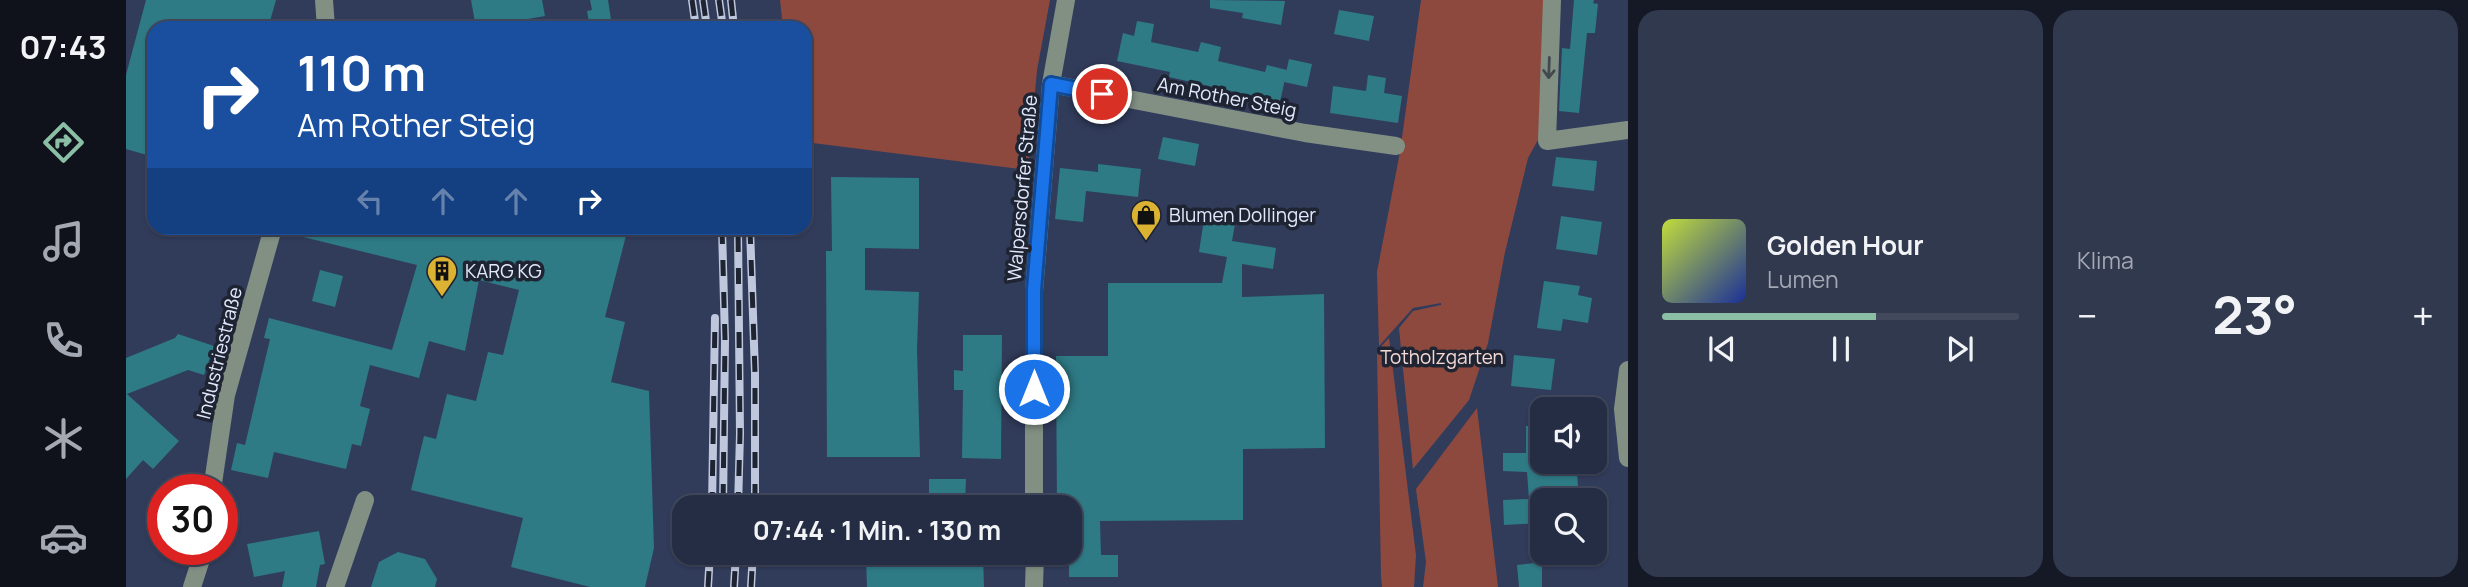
<!DOCTYPE html>
<html lang="de">
<head>
<meta charset="utf-8">
<style>
  :root { --surface:#252d44; --page:#31394f; --text:#f1f3f6; --muted:#a3a8b2; --line:#42495d; --accent:#8abfa5 }
  body { margin:0; font-family:Manrope,sans-serif; background:var(--page); color:var(--text); height:100vh; display:flex; flex-direction:column; font-size:26px; white-space:nowrap }
  * { box-sizing:border-box; margin:0 }
  p { font-size:23px; color:var(--muted) }
  .icon { flex:none; width:38px; height:38px; fill:none; stroke:currentColor; stroke-width:2; stroke-linecap:round; stroke-linejoin:round }
  .map { position:relative; flex:1; overflow:hidden }
  .drawer { display:flex; flex-direction:column; gap:10px; padding:10px; background:#141925; width:840px }
  .drawer>* { flex:none }
  .banner { position:absolute; left:21px; top:21px; width:665px; height:214px; border-radius:21px; box-shadow:0 2px 5px #0004,0 0 0 2px var(--line); background:#1a4fa0; color:#fff; overflow:hidden }
  .controls { position:absolute; left:1404px; top:397px; display:grid; gap:14px }
  .controls a { display:grid; place-items:center; width:77px; height:77px; border-radius:14px; background:var(--surface); box-shadow:0 2px 5px #0004,0 0 0 2px var(--line); font-size:35px }
  .speed { position:absolute; left:21px; top:474px; display:flex; gap:14px; font-size:35px; font-weight:700; text-align:center }
  .speed>* { display:grid; place-content:center; width:91px; height:91px; border-radius:50%; background:var(--surface); box-shadow:0 2px 5px #0004,0 0 0 2px var(--line); line-height:1 }
  .speed .limit { border:10px solid #d22; background:#fff; color:#111 }
  .pin { position:absolute; display:grid; place-items:center; width:60px; height:60px; color:#fff; margin:-30px; border:4px solid #fff; border-radius:50%; box-shadow:0 2px 7px #0007 }
  .me { position:absolute; width:77px; margin:-38px; rotate:0deg; stroke-linejoin:round; filter:drop-shadow(0 0 5px #0008) }
  .turn { display:flex; align-items:center; gap:24px; height:147px; padding:0 35px; font-size:32px }
  .turn .icon { width:91px; height:91px; stroke-width:2.5 }
  .turn b { display:block; font-size:49px; line-height:60px }
  .lanes { display:flex; align-items:center; height:66px; padding:0 35px; background:#0003; justify-content:center; gap:35px; direction:ltr }
  .lanes .off { opacity:.35 }
  .big { font-size:52px; font-weight:700; line-height:1.1 }
  .drawer .tile { flex:1; display:flex; flex-direction:column; justify-content:center; gap:10px; min-width:0; padding:0 24px; border-radius:21px; background:var(--page) }
  .song { display:flex; align-items:center; gap:21px }
  .cover { width:84px; height:84px; border-radius:10px; background:linear-gradient(135deg,hsl(70 70% 55%),hsl(230 70% 35%)) }
  .played { height:7px; border-radius:4px; background:linear-gradient(90deg,var(--accent) 60%,var(--line) 60%) }
  .keys { display:flex; justify-content:space-around; direction:ltr }
  .heat { display:flex; justify-content:space-between; align-items:center; font-size:38px; direction:ltr }
  .drawer .tiles { flex:1; display:grid; gap:10px; grid-template-columns:repeat(2,1fr) }
  .trip { position:absolute; left:546px; top:495px; width:410px; height:70px; border-radius:21px; background:var(--surface); box-shadow:0 2px 5px #0004,0 0 0 2px var(--line); font-weight:700; line-height:70px; text-align:center }
  main { display:flex; flex:1; min-height:0 }
  .menu { display:flex; flex-direction:column; width:126px; justify-content:space-around; align-items:center; background:#0f121b; color:var(--muted) }
  .menu .icon { width:49px; height:49px }
  .menu .current { color:var(--accent) }
  .menu b { font-size:32px; color:var(--text) }
  .map>svg:first-child { display:block }
  .green { fill:#8e493f }
  .building { fill:#2e7a85 }
  .lines { fill:none; stroke-linecap:round; stroke-linejoin:round }
  .minor { stroke:#829084; stroke-width:18 }
  .rail-casing { stroke:#bfc7dd; stroke-width:8 }
  .rail { stroke:#1f2432; stroke-width:5; stroke-dasharray:16; stroke-linecap:butt }
  .oneway { stroke:#424a4f }
  .route-casing { stroke:#114b97; stroke-width:18 }
  .route { stroke:#1a73e8; stroke-width:12 }
  .labels { text-anchor:middle; dominant-baseline:central; stroke-width:7; stroke-linejoin:round; paint-order:stroke }
  .street-label { font-size:19px; fill:#e1e9fd; stroke:#1f2432 }
  .poi-label { font-size:19px; fill:#e1e9fd; stroke:#1f2432; text-anchor:start }
  .park-label { font-size:19px; fill:#f4d9d5; stroke:#1f2432 }
</style>
</head>
<body>
<main>
<nav class="menu">
<b>07:43</b>
<svg class="icon current" aria-label="directions" viewBox="0 0 24 24"><path d="M12 3l9 9-9 9-9-9zM9 14v-3h6M13 9l2 2-2 2"/></svg>
<svg class="icon" aria-label="music" viewBox="0 0 24 24"><path d="M9 18V5l10-2v13"/><circle cx="6" cy="18" r="3"/><circle cx="16" cy="16" r="3"/></svg>
<svg class="icon" aria-label="phone" viewBox="0 0 24 24"><path d="M5 4h4l2 5-3 2q2 4 5 5l2-3 5 2v4C11 20 4 13 5 4z"/></svg>
<svg class="icon" aria-label="climate" viewBox="0 0 24 24"><path d="M12 3v18M4 7l16 10M4 17L20 7"/></svg>
<svg class="icon" aria-label="car" viewBox="0 0 24 24"><path d="M5 17H2v-5l4-1 3-4h7l3 4 3 1v5h-3M9 17h6M6 11h13"/><circle cx="7" cy="17" r="2"/><circle cx="17" cy="17" r="2"/></svg>
</nav>
<div class="map">
<svg width="1502" height="587" viewBox="0 0 1502 587">
  <rect width="100%" height="100%" fill="#313c5b"/>
  <g class="green">
    <polygon points="654,0 924,0 911,70 902,170 679,142 679,28 657,28"/>
    <polygon points="1295,0 1419,0 1413,138 1402,158 1379,252 1362,343 1343,400 1287,469 1273,328 1287,311 1315,305 1315,303 1287,308 1253,346 1251,272 1274,152"/>
    <polygon points="1263,338 1290,555 1288,587 1256,587 1255,577 1251,351"/>
    <polygon points="1351,408 1372,587 1297,587 1300,562 1290,489"/>
  </g>
  <g class="building">
    <polygon points="20,0 150,0 142,28 28,28 28,157 0,149 0,75"/>
    <polygon points="345,0 416,0 419,16 350,28"/>
    <polygon points="464,0 482,0 486,26 464,28 461,11 466,10"/>
    <polygon points="1084,0 1159,1 1155,25 1116,18 1117,13 1084,8"/>
    <polygon points="1448,0 1468,0 1467,3 1472,4 1469,33 1461,33 1453,113 1433,111 1436,48 1444,49"/>
    <polygon points="1213,10 1248,16 1243,41 1208,34"/>
    <polygon points="1011,21 1028,24 1025,42 1072,52 1075,42 1095,47 1092,61 1139,72 1141,65 1161,70 1154,102 1043,77 1044,72 991,61 997,33 1008,36"/>
    <polygon points="1163,59 1186,64 1181,87 1158,82"/>
    <polygon points="1242,75 1260,78 1258,93 1276,96 1272,123 1204,113 1207,86 1240,91"/>
    <polygon points="1037,137 1073,144 1069,166 1032,159"/>
    <polygon points="1430,157 1471,161 1468,191 1426,186"/>
    <polygon points="972,164 1015,169 1012,197 960,191 957,222 929,219 934,168 972,172"/>
    <polygon points="705,177 793,178 793,249 739,248 739,290 793,292 791,349 794,457 701,457 700,251 706,251"/>
    <polygon points="1435,216 1476,222 1471,255 1430,249"/>
    <polygon points="1078,219 1109,224 1106,241 1150,248 1147,269 1116,264 1116,297 1198,294 1199,448 1117,449 1117,520 974,521 975,555 992,555 992,577 943,577 943,508 931,508 930,356 982,356 982,283 1096,283 1101,257 1073,252"/>
    <polygon points="161,228 502,228 479,317 499,322 485,382 523,391 528,548 519,587 464,587 385,567 397,518 285,490 298,436 310,439 321,394 350,401 362,352 377,355 393,290 353,280 339,351 303,341 293,378 244,365 234,406 244,409 235,446 226,444 220,469 148,452 142,478 105,470 111,443 119,445 144,339 138,338 143,318 266,350 291,265 161,233"/>
    <polygon points="194,270 217,276 209,307 186,301"/>
    <polygon points="1418,281 1454,286 1452,295 1466,298 1462,323 1437,319 1435,331 1411,328"/>
    <polygon points="52,334 88,346 78,375 62,370 1,394 53,441 27,469 17,460 0,479 0,358 49,338"/>
    <polygon points="837,335 876,335 875,459 836,458 837,390 828,390 828,370 837,371"/>
    <polygon points="1388,355 1429,359 1425,390 1385,386"/>
    <polygon points="1400,426 1416,426 1416,474 1451,472 1453,500 1416,500 1416,523 1378,525 1377,500 1403,499 1401,472 1377,471 1377,453 1400,453"/>
    <polygon points="803,479 840,479 839,504 803,503"/>
    <polygon points="193,531 199,564 194,565 190,587 156,587 159,571 128,577 121,544"/>
    <polygon points="272,552 299,559 311,579 309,587 245,587 253,562"/>
    <polygon points="825,553 857,553 858,587 741,587 740,558 825,557"/>
    <polygon points="1416,562 1416,587 1393,587 1391,565"/>
  </g>
  <g class="lines">
    <g class="minor">
      <polyline points="198,0 200,28"/>
      <polyline points="1426,0 1421,141 1502,130"/>
      <polyline points="925,84 1179,133 1270,146"/>
      <polyline points="1502,370 1497,409 1502,458"/>
      <polyline points="86,490 100,395 147,228"/>
      <polyline points="908,508 908,291 925,84 940,0"/>
      <polyline points="66,587 78,550"/>
      <polyline points="209,587 239,500"/>
      <polyline points="908,587 909,553"/>
    </g>
    <g class="rail-casing">
      <g id="rail">
        <polyline points="566,0 570,28"/>
        <polyline points="577,0 581,28"/>
        <polyline points="593,0 597,28"/>
        <polyline points="605,0 608,28"/>
        <polyline points="596,228 599,339 597,508"/>
        <polyline points="624,228 629,373 629,508"/>
        <polyline points="586,508 589,318"/>
        <polyline points="612,508 614,434 612,228"/>
        <polyline points="582,587 584,553"/>
        <polyline points="608,587 610,553"/>
        <polyline points="625,587 627,553"/>
      </g>
    </g>
    <use href="#rail" class="rail"/>
  </g>
  <defs><path id="oneway-shaft" d="M-6 0H5M1.5-3L5.5 0L1.5 3" fill="none" stroke-width="1.6" stroke-linecap="round" stroke-linejoin="round" transform="scale(1.75)"/></defs>
  <use class="oneway" href="#oneway-shaft" transform="translate(1423 68) rotate(92)"/>
  <g class="lines">
    <g class="route-casing">
      <polyline id="route" points="908,389 908,290 925,84 976,94"/>
    </g>
    <use href="#route" class="route"/>
  </g>
  <defs>
    <g id="shop-pin" transform="scale(1.575)"><path d="M0 17L-7.5 6A9.5 9.5 0 1 1 7.5 6Z" fill="#dcb233" stroke="#1f2432"/><path d="M-5-2.5h2.3a2.7 3.5 0 0 1 5.4 0H5L5.5 6h-11ZM-1.5-2.5h3a1.5 2.3 0 0 0-3 0Z" fill="#111"/></g>
    <g id="building-pin" transform="scale(1.575)"><path d="M0 17L-7.5 6A9.5 9.5 0 1 1 7.5 6Z" fill="#dcb233" stroke="#1f2432"/><path d="M-4-6H4V6H1V3H-1V6H-4ZM-2.5-4.3h1.7v1.8h-1.7ZM.8-4.3h1.7v1.8H.8ZM-2.5-1h1.7V.8h-1.7ZM.8-1h1.7V.8H.8Z" fill="#111"/></g>
  </defs>
  <g fill-rule="evenodd">
    <use href="#shop-pin" x="1020" y="215"/>
    <use href="#building-pin" x="316" y="271"/>
  </g>
  <g class="labels">
    <g class="street-label">
      <text transform="translate(1101 97) rotate(11)">Am Rother Steig</text>
      <text transform="translate(896 188) rotate(-85)">Walpersdorfer Straße</text>
      <text transform="translate(93 353) rotate(-76)">Industriestraße</text>
    </g>
    <g class="poi-label">
      <text x="1043" y="215">Blumen Dollinger</text>
      <text x="339" y="271">KARG KG</text>
    </g>
    <g class="park-label">
      <text x="1316" y="357">Totholzgarten</text>
    </g>
  </g>
</svg>
<div class="controls">
<a><svg class="icon" aria-label="sound" viewBox="0 0 24 24"><path d="M4 9h4l5-4v14l-5-4H4zM17 9q2 3 0 6"/></svg></a>
<a><svg class="icon" aria-label="search" viewBox="0 0 24 24"><circle cx="10" cy="10" r="6"/><path d="M15 15l6 6"/></svg></a>
</div>
<div class="speed"><div class="limit">30</div></div>
<div class="pin" style="left:976px;top:94px;background:#d93025"><svg class="icon" aria-label="arrive" viewBox="0 0 24 24"><path d="M6 21V4h12l-3 4 3 4H6"/></svg></div>
<svg class="me" style="left:908px;top:389px" viewBox="-20 -20 40 40"><circle r="17" fill="#1a73e8" stroke="#fff" stroke-width="3"/><path d="M0-11L8 9 0 5-8 9z" fill="#fff"/></svg>
<div class="trip">07:44 · 1 Min. · 130 m</div>
<div class="banner">
<div class="turn"><svg class="icon" aria-label="right" viewBox="0 0 24 24"><path d="M7 20v-9h11M14 6l5 5-5 5"/></svg><div><b>110 m</b>Am Rother Steig</div></div>
<div class="lanes"><svg class="icon off" aria-label="left" viewBox="0 0 24 24"><path d="M17 20v-9H6M10 6l-5 5 5 5"/></svg><svg class="icon off" aria-label="ahead" viewBox="0 0 24 24"><path d="M12 20V5M6 11l6-6 6 6"/></svg><svg class="icon off" aria-label="ahead" viewBox="0 0 24 24"><path d="M12 20V5M6 11l6-6 6 6"/></svg><svg class="icon" aria-label="right" viewBox="0 0 24 24"><path d="M7 20v-9h11M14 6l5 5-5 5"/></svg></div>
</div>
</div>
<section class="drawer">
<div class="tiles">
<div class="tile">
<div class="song"><i class="cover"></i><div><b>Golden Hour</b><p>Lumen</p></div></div>
<div class="played"></div>
<div class="keys"><svg class="icon" aria-label="previous" viewBox="0 0 24 24"><path d="M18 5L8 12l10 7zM5 5v14"/></svg><svg class="icon" aria-label="pause" viewBox="0 0 24 24"><path d="M8 5v14M16 5v14"/></svg><svg class="icon" aria-label="next" viewBox="0 0 24 24"><path d="M6 5l10 7-10 7zM19 5v14"/></svg></div>
</div>
<div class="tile"><p>Klima</p>
<div class="heat"><a>−</a><b class="big">23°</b><a>+</a></div>
</div>
</div>
</section>
</main>
</body>
</html>
